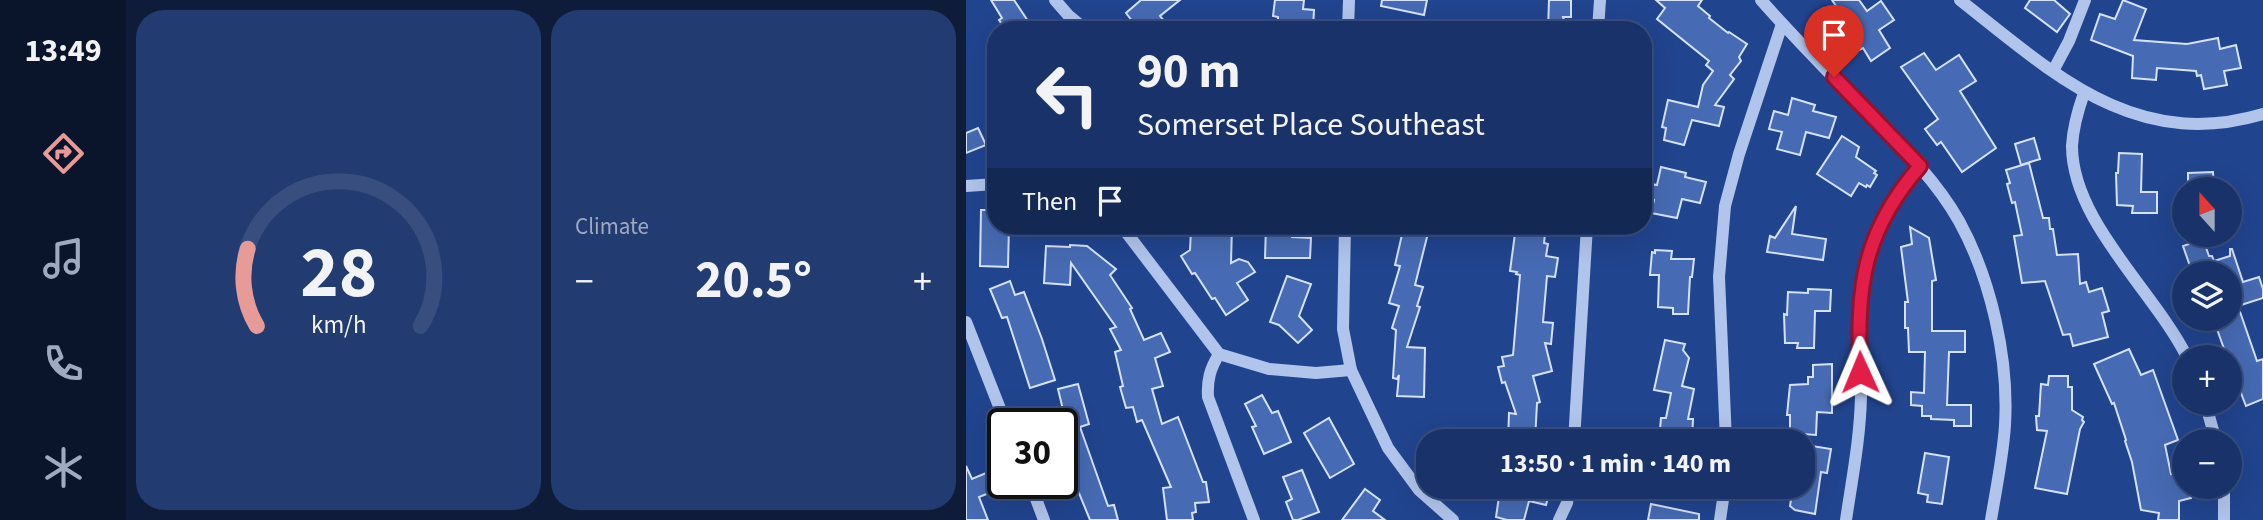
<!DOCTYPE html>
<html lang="en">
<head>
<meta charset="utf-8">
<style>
  :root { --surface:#19336a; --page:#223b70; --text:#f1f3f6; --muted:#9faac1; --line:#374e7e; --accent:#e69b98 }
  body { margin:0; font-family:"Source Sans 3",sans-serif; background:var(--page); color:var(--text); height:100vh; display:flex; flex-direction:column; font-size:26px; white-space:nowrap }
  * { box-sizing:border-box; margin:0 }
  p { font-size:23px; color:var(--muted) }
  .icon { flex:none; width:38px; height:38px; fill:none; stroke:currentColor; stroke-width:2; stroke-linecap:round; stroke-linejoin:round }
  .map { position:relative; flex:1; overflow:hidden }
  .panel { display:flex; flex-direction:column; gap:10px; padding:10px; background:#0e1c3a; width:840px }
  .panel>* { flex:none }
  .guide { position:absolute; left:21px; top:21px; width:665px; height:214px; border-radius:28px; box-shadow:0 7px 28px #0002,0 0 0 2px var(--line); background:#19336a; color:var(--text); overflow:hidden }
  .needle { width:46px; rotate:339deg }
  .fabs { position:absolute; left:1206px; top:177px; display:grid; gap:14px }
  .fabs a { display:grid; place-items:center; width:70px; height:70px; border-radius:50%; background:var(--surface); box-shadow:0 7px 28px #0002,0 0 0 2px var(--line); font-size:35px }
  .speed { position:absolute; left:21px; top:408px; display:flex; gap:14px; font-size:35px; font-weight:700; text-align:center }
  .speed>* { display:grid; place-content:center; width:91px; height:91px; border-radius:50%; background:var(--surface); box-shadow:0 7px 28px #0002,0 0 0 2px var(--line); line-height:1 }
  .speed .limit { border:4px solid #111; border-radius:10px; background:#fff; color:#111 }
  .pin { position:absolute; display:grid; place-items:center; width:60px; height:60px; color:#fff; margin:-72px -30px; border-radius:50% 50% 50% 0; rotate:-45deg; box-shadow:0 0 7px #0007 }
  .pin .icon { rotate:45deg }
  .me { position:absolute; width:77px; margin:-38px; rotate:359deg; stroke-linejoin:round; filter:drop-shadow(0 0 5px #0008) }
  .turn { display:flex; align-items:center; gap:24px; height:147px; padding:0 35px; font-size:32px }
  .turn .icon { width:91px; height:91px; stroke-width:2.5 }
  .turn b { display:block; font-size:49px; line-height:60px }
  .then { display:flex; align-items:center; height:66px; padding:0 35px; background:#0003; gap:14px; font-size:26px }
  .big { font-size:52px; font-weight:700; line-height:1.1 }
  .panel .card { flex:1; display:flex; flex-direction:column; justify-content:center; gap:10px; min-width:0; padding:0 24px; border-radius:28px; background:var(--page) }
  .panel .dial { align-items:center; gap:0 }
  .dial svg { height:182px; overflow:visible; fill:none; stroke:var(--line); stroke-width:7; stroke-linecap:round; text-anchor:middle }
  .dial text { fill:var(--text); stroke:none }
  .heat { display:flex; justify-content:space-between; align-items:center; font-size:38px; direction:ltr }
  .panel .tiles { flex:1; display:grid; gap:10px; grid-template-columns:repeat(2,1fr) }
  .trip { position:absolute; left:450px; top:429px; width:399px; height:70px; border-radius:28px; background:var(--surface); box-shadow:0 7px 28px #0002,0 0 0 2px var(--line); font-weight:700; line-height:70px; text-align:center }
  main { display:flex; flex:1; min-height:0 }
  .dock { display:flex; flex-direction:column; width:126px; justify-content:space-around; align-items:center; background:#0a142a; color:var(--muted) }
  .dock .icon { width:49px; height:49px }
  .dock .current { color:var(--accent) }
  .dock b { font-size:32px; color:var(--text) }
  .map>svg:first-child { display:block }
  .building { fill:#466ab3; stroke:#d5e1f9; stroke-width:2 }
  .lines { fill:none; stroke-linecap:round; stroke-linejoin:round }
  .minor { stroke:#b0c4ec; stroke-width:12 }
  .route-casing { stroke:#92132f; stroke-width:18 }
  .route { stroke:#e11d48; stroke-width:12 }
</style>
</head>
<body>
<main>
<nav class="dock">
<b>13:49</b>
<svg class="icon current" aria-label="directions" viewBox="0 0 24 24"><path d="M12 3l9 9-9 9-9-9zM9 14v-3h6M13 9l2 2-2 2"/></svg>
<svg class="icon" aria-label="music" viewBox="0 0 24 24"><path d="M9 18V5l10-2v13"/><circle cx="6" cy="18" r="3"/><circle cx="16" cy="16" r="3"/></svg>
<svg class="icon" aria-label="phone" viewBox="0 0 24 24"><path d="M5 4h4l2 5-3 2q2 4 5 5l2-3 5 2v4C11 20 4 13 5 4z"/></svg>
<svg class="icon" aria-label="climate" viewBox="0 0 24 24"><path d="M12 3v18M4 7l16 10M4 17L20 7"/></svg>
</nav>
<section class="panel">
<div class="tiles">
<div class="card dial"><svg viewBox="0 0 100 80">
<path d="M14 69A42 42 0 1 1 86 69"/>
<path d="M14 69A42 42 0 0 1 10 35" stroke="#e69b98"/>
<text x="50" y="56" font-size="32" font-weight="700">28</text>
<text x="50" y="72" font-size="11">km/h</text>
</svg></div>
<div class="card"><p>Climate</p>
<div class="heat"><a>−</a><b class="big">20.5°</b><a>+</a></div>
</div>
</div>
</section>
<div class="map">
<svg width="1297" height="520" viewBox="0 0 1297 520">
  <rect width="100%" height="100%" fill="#21448e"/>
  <g class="building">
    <polygon points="25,0 48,0 68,30 40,30 33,20 36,18"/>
    <polygon points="175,0 214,0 194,16 199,22 189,30 173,30 160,13"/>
    <polygon points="309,0 338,0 337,9 348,10 347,28 312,25 312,17 307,16"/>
    <polygon points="416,0 461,0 458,15 415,6"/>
    <polygon points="583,0 605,0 605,17 597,17 602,30 582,30"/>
    <polygon points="690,0 736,0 732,6 744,16 743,18 762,33 763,32 781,44 773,57 775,61 764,75 768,79 749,105 758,107 753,126 726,120 718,145 698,140 700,128 696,127 702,100 732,107 737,85 747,71 740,65 743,61 691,19 699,8"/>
    <polygon points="866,0 893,0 901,11 915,1 928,20 913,30 924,48 905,61 897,48 889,52 880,38 888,33"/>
    <polygon points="1064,0 1088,0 1104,14 1091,32 1059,8"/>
    <polygon points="1157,0 1180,9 1168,40 1221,44 1252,38 1254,49 1270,45 1275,68 1258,71 1261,85 1238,89 1235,75 1231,76 1230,71 1191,68 1190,80 1166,78 1167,56 1125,40 1134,14 1149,19"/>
    <polygon points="958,53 970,70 993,55 1010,81 994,91 1030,148 996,172 975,142 971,145 959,129 972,119 935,67"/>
    <polygon points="826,98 849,105 847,111 870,117 863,138 840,132 834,155 811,149 816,132 803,129 808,111 822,115"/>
    <polygon points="12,128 20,145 0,153 0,133"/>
    <polygon points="876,136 893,147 890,157 910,171 908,173 911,175 904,187 901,185 900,187 893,183 885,196 851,174"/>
    <polygon points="1068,138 1074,159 1055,165 1049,144"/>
    <polygon points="1153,153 1176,154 1175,192 1191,192 1191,213 1166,213 1167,206 1151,205 1150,173 1152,173"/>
    <polygon points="1063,163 1077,218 1083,218 1084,229 1087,229 1091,255 1112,254 1114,284 1120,282 1123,292 1136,288 1143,311 1136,313 1142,337 1107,346 1104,334 1097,335 1079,281 1056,283 1048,236 1056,235 1049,202 1046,203 1041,184 1044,183 1040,170"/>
    <polygon points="695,167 720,173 719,177 740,182 734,203 716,199 711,218 685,213 688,200 682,198 685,184 691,185"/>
    <polygon points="1247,172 1248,189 1222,189 1222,173"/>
    <polygon points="830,206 826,234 860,239 857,260 801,252 804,236 809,238"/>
    <polygon points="15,210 30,210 30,226 43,226 42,267 14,266"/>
    <polygon points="231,226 266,226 265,263 273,259 282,262 289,272 271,283 282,300 260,315 249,298 246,299 229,273 226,274 215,256 224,250 225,230 231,230"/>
    <polygon points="300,226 326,226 326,237 345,238 344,258 299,258"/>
    <polygon points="438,226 463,229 449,285 457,287 451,306 454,307 441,347 459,348 458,397 431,396 433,375 431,379 427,378 430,330 426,328 433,306 423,303 434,266 429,265"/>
    <polygon points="550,226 580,226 578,243 582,244 580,256 592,258 589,277 581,276 577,322 587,323 585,344 579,343 586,371 567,376 574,402 571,403 569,441 542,441 543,413 550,414 539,382 536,383 532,367 538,366 536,357 547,355 554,275 550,274 551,272 544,271"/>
    <polygon points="944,227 963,238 970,280 966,281 966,331 999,331 999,352 983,352 981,405 1005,405 1005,426 988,426 988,420 965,419 965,416 956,416 956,406 945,405 945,392 958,393 959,352 943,352 942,328 939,328 939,302 942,302 935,247 946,244"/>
    <polygon points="1237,239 1243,256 1246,256 1248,261 1264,256 1264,249 1266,249 1277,282 1293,277 1297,289 1297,298 1272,306 1291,361 1297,359 1297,399 1280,406 1273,388 1269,389 1264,374 1264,357 1261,357 1247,318 1264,318 1264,273 1220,273 1220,271 1225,269 1217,246"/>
    <polygon points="104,245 121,246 150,269 144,275 166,308 164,309 178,340 195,333 204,352 189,358 197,386 186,389 196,424 212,417 237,482 240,482 243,502 229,503 230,512 226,513 227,520 201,520 197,488 205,487 176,420 171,422 167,407 160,408 154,387 157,386 149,352 155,350 144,329 150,327 105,263 104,285 78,283 80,246 104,247"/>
    <polygon points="689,250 706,251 705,259 728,259 726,277 724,277 722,314 707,314 707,308 692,307 693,275 684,275 686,252 689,253"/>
    <polygon points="321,276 345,284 333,316 346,330 332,343 313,325 304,322"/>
    <polygon points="44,281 49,295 58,292 76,339 89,380 64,388 41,317 36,318 24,289"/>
    <polygon points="842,289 865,290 864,311 849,311 848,348 831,348 832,343 819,343 818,314 821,315 822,292 842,293"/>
    <polygon points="699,340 719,344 717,350 723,358 716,386 728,389 722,419 727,419 726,441 693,441 695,418 700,418 705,393 688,390"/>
    <polygon points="1163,349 1175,375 1187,370 1212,440 1199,445 1205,474 1218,471 1218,486 1222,486 1225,498 1213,501 1213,520 1192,520 1193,513 1175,510 1166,462 1159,441 1160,440 1148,403 1146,404 1128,364"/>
    <polygon points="866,364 866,413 851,412 850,435 824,433 824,415 821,415 824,385 842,384 842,377 847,377 847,365"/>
    <polygon points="1083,376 1102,376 1102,387 1106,387 1106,410 1117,417 1116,420 1118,422 1114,429 1101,494 1069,488 1081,431 1071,430 1070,416 1073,416 1075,384 1082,385"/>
    <polygon points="112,384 123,424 114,427 142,506 148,505 152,520 124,520 104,471 102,472 96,457 96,416 98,414 92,389"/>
    <polygon points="296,395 306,413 312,411 325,442 298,454 286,427 290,426 279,404"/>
    <polygon points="363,418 388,464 364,478 338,433"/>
    <polygon points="846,446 865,449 861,473 855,472 849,514 829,510 824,506 827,486 836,486 836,472 841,472"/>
    <polygon points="959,453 983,457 976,504 961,502 962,495 952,493"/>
    <polygon points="0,466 6,479 20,473 28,491 13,497 22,520 0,520"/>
    <polygon points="336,470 353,512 332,520 327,520 320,502 326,499 317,477"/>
    <polygon points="538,486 585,486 580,505 563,501 558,520 541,520 530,517 534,490 537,491"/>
    <polygon points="399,489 414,500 407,511 419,520 376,520"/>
    <polygon points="685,504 733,514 733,520 682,520"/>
  </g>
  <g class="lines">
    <g class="minor">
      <polyline points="89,0 103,16 120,30"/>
      <path d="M795,0C831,41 870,80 908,119C939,150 971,182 993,221C1025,279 1043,359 1039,425C1037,457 1030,489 1025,520"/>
      <path d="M994,0C1088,74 1169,152 1297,114"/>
      <polyline points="382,30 383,0"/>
      <polyline points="632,30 634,0"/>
      <polyline points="1087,71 1103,41 1119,0"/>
      <path d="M1118,93C1112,110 1107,127 1106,146C1106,221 1188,291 1221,357"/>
      <polyline points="0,186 30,184"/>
      <polyline points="153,226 157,228 253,354 303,369 350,373 385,370"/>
      <polyline points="379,226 377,329 385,370 422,448 453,490 487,520"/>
      <polyline points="0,322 40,424"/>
      <path d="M253,354C244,369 241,380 242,397L288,520"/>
      <polyline points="1239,402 1250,441"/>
      <polyline points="608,441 621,226"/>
      <polyline points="760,441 753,277 759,206 773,154 816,24"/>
      <polyline points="64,483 78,520"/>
      <polyline points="1258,486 1258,520"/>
      <polyline points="593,520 601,503 603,486"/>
      <polyline points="754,520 759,486"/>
      <path d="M880,520C886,479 894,439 895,397C896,367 892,336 893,306C897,252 919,206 954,166"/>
    </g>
  </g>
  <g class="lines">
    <g class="route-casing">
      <path id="route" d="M868,77L954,166C896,233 891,287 894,372"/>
    </g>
    <use href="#route" class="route"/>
  </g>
</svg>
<div class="fabs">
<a><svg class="needle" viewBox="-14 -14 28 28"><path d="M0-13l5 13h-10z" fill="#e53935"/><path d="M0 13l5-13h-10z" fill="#9faac1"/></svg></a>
<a><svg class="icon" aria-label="layers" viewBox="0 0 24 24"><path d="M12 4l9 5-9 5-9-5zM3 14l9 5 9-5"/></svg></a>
<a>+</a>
<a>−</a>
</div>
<div class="speed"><div class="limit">30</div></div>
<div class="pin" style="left:868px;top:77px;background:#d93025"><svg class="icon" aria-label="arrive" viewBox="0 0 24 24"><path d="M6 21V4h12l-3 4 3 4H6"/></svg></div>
<svg class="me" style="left:894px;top:372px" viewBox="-20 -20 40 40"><path d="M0-17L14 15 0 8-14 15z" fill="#e11d48" stroke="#fff" stroke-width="4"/></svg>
<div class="trip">13:50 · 1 min · 140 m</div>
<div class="guide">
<div class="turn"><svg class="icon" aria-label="left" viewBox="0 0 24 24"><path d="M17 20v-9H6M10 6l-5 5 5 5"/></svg><div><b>90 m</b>Somerset Place Southeast</div></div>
<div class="then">Then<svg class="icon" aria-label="arrive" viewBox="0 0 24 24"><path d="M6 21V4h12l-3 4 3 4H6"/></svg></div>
</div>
</div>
</main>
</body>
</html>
